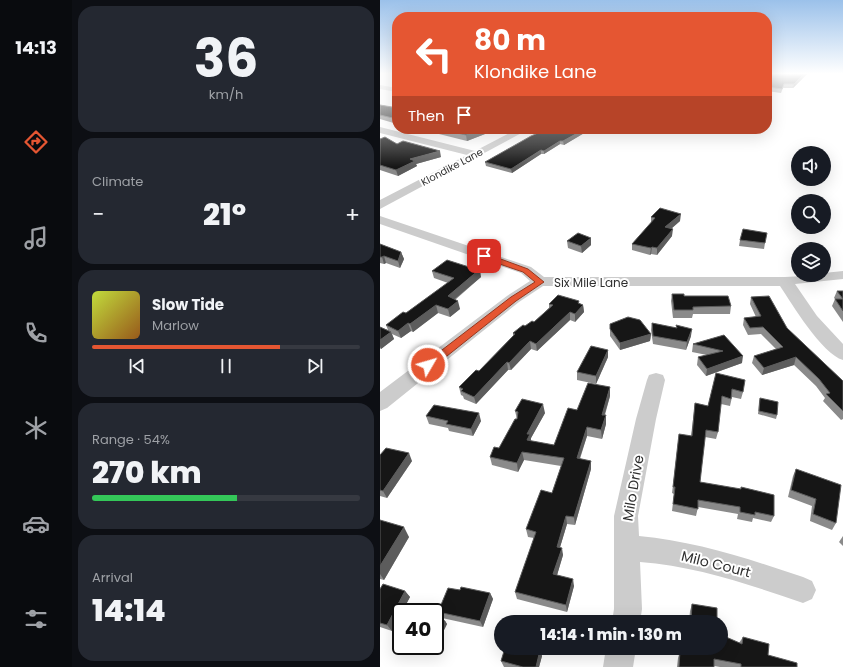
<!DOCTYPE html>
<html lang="en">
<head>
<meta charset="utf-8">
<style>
  :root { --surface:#171b24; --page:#242831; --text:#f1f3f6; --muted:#9ea1a6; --line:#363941; --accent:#e55632 }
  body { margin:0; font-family:Poppins,sans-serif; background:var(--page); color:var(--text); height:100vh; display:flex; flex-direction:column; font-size:15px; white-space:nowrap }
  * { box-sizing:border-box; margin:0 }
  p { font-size:13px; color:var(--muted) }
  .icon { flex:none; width:22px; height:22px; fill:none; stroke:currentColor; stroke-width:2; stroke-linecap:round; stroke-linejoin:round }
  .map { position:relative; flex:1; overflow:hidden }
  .drawer { display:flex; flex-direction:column; gap:6px; padding:6px; background:#0d0f14; width:308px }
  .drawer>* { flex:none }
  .top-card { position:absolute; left:12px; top:12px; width:380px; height:122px; border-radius:16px; box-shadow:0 4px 16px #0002; background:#e55632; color:#fff; overflow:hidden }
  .buttons { position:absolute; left:411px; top:146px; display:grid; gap:8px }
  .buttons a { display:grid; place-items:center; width:40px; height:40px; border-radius:50%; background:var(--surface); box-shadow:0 4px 16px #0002; font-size:20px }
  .speed { position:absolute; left:12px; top:603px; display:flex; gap:8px; font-size:20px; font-weight:700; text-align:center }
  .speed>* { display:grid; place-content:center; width:52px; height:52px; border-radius:50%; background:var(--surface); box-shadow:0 4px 16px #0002; line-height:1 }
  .speed .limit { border:2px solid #111; border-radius:6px; background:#fff; color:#111 }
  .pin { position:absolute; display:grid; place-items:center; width:34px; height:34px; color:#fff; margin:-17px; border-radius:8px; box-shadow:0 2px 6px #0006 }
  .me { position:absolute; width:44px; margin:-22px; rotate:52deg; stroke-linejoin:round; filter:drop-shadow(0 0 3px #0008) }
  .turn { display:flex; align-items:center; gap:14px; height:84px; padding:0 16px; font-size:18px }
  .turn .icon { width:52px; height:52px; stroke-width:2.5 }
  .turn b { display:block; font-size:28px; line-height:34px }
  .then { display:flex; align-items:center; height:38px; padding:0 16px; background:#0003; gap:8px; font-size:15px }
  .big { font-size:30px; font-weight:800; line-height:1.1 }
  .drawer .tile { flex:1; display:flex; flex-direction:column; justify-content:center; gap:6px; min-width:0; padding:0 14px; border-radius:16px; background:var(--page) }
  .drawer .dial { align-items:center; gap:0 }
  .dial b { font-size:52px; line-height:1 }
  .song { display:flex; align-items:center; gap:12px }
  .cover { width:48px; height:48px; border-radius:6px; background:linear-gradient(135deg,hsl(70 70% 55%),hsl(30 70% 35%)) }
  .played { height:4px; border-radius:2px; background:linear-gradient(90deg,var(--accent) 70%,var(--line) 70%) }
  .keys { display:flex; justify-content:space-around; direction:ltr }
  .heat { display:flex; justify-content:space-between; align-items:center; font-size:22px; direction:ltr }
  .charge { height:6px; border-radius:3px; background:linear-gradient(90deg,#34c759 54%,var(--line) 0) }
  .trip { position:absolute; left:114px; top:615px; width:234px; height:40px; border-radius:20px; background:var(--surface); box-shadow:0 4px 16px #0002; font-weight:800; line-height:40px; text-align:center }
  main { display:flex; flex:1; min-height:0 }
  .dock { display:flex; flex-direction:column; width:72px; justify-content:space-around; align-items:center; background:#090b0e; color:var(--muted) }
  .dock .icon { width:28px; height:28px }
  .dock .current { color:var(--accent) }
  .dock b { font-size:18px; color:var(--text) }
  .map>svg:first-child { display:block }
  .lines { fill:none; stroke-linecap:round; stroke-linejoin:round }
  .minor { fill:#ccc; fill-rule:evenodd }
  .wall { fill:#8a8a8a }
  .shaded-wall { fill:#5c5c5c }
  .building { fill:#161616; stroke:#5c5c5c }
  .route { fill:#e55632; stroke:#953820 }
  .labels { text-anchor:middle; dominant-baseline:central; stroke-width:4; stroke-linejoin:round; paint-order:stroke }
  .far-street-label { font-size:10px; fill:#2f2f2f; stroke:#fff }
  .street-label { font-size:12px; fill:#2f2f2f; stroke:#fff }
  .near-street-label { font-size:14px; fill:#2f2f2f; stroke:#fff }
</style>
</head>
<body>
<main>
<nav class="dock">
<b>14:13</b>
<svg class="icon current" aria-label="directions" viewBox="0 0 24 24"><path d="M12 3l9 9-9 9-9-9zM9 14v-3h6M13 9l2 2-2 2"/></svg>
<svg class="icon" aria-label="music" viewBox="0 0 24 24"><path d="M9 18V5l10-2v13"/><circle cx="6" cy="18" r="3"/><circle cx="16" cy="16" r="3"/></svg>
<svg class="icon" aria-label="phone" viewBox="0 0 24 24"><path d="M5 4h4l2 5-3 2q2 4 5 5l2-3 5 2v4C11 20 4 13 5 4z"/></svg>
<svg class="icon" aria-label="climate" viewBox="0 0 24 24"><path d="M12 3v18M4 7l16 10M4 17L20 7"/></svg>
<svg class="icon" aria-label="car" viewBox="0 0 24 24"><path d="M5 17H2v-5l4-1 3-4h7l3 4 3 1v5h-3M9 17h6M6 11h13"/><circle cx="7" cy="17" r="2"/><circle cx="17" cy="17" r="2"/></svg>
<svg class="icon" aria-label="filters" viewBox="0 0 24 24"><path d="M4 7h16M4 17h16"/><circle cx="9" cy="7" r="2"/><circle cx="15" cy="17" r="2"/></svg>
</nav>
<section class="drawer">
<div class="tile dial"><b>36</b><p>km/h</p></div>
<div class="tile"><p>Climate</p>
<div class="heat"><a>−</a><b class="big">21°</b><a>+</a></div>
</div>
<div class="tile">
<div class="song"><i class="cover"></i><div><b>Slow Tide</b><p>Marlow</p></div></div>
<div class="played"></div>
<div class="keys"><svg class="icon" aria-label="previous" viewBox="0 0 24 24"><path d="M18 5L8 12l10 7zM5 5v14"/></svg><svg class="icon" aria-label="pause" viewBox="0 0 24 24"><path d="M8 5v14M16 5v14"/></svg><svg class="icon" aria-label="next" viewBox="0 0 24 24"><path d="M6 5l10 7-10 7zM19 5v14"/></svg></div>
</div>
<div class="tile"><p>Range · 54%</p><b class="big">270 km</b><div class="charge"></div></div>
<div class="tile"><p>Arrival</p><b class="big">14:14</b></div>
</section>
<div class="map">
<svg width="463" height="667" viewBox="0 0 463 667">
  <rect width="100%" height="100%" fill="#fff"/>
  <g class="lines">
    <g class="minor">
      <polygon points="0,85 17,88 17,92 0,89"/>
      <polygon points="0,127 95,151 137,129 149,129 0,209 0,200 87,155 0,133"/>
      <path d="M0,216L151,267L164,277H405L444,275V273L463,271V279L415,284L437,316L463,344V360C442,354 412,304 400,286H163L139,302L7,408L0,411V392L127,296L150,281L141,273L0,224Z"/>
      <path d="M276,373L283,375L285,380L276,419L258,516L259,536C315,541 369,559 423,577L432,581L436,590L432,599L423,603C370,585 316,566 260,562L262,609L260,622H232L234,609V516L256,419L267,380L269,375Z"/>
      <polygon points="226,648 256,648 253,667 223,667"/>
    </g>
  </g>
  <g class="wall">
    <polygon points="387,74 427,74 413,88 403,88 401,93 387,91"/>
    <polygon points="0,105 12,107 17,105 17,124 0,119"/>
    <polygon points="39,129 104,129 105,134 87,141"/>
    <polygon points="211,129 184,145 180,144 164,154 161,154 132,173 106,166 105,162"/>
    <polygon points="0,139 17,144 61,157 36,164 37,166 18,176 0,170"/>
    <polygon points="271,217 300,221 291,229 292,236 277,255 271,254 270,255 252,250 252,244 271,223"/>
    <polygon points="360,240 385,243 384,249 359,246"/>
    <polygon points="187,241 211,245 202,253 188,248"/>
    <polygon points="0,244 21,252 24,259 20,268 6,263 4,264 0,263"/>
    <polygon points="52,271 101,277 75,300 80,309 70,317 58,313 33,332 31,331 21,338 12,334 14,339 1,349 0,348 0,327 8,330 6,325 26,313 68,283 54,278"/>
    <polygon points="457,291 463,291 463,322 452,306 455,299 454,298"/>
    <polygon points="292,294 304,296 351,306 350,314 313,314 312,318 293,318 291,301"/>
    <polygon points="371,297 407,328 463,381 463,419 461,420 443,401 445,398 436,386 414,365 382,375 372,363 374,356 396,349 381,334 368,335 363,325 364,318 376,317 370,304"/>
    <polygon points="199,301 199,303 203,305 204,312 195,322 190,320 157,351 151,349 131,370 128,370 96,404 84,399 83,396 81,395 79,387 99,371 133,336 133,333 145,326 154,322 169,308 169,304"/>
    <polygon points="272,323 296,328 296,325 311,336 306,350 273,344 271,330"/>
    <polygon points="230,324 271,334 270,341 240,350 230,336"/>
    <polygon points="344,335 362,363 326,376 317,365 318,357 327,355 312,352 313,344"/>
    <polygon points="228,350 228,357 216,384 197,380 197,372"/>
    <polygon points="336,373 363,392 361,399 352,397 350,406 341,404 338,432 336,439 325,437 320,482 394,516 391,522 373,518 372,522 357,519 358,514 318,507 316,516 292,511 294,494 292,493 299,434 311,436 315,403 328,406"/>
    <polygon points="230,396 225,415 226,415 226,424 222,439 207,436 200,459 211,461 211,469 195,525 187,524 180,547 183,555 177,575 194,586 187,612 137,599 135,592 154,538 148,537 146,529 172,493 181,466 144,460 138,472 112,465 110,457 119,448 137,419 135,411 165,413 151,438 151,441 174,445 197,410"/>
    <polygon points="380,398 397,415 396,419 378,414 379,402"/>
    <polygon points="46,416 101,421 93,436 69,431 68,428 49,424"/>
    <polygon points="0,455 32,461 7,498 0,496"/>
    <polygon points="416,469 456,523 452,530 430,521 432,506 408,497 413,476"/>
    <polygon points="0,520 29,537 4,580 0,579"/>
    <polygon points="463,536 463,546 459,542"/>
    <polygon points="0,589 25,591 30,597 22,612 21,612 21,614 12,631 0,627"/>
    <polygon points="80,590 110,593 113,599 103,627 62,618 58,612"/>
    <polygon points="312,604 337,622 309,622 310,611"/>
    <polygon points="55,618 65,621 67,624 61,636 55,634"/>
    <polygon points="363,637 388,655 417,667 340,667 334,666 334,667 297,667 298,658 300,651 302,651 303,648 341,648 359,643"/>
    <polygon points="125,648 161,648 160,650 162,656 159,667 124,667 121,661"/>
  </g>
  <g class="shaded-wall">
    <polygon points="424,74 427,74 413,88 414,84"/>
    <polygon points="102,129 104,129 105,134 87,141 86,135"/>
    <polygon points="205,129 211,129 184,145 183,141"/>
    <polygon points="180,141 180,144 164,154 164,151"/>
    <polygon points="161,150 161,154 132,173 131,169"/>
    <polygon points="60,151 61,157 36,164 37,166 18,176 16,170 30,159"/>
    <polygon points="301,214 300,221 285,234 285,227"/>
    <polygon points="293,229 292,236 277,255 277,248"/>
    <polygon points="211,238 211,245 202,253 201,246"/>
    <polygon points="272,247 271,254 270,255 271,248"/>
    <polygon points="21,252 24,259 20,268 18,261"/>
    <polygon points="4,256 6,263 4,264 2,257"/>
    <polygon points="100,269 101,277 70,303 68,296"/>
    <polygon points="78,301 80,309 70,317 68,309"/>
    <polygon points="56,305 58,313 33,332 30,324"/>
    <polygon points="203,305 204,312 195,322 195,314"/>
    <polygon points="190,312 190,320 157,351 156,344"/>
    <polygon points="28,323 31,331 21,338 18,331"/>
    <polygon points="312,329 311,336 306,350 307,342"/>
    <polygon points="11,332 14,339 1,349 0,346 0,340"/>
    <polygon points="271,334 270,341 240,350 240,343"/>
    <polygon points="150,341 151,349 131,370 129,363"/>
    <polygon points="228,350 228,357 216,384 216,376"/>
    <polygon points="363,356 362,363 326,376 327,369"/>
    <polygon points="416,357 414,365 382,375 384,368"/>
    <polygon points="127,362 128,370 96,404 94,397"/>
    <polygon points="230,387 230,396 222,423 222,415"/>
    <polygon points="163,404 165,413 151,438 151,443 147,440 147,434"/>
    <polygon points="99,413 101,421 93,436 91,429"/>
    <polygon points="226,415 226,424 222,439 221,430"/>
    <polygon points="207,427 207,436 197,466 197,458"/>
    <polygon points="142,452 144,460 138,472 137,463"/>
    <polygon points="29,453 32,461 7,498 3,491"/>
    <polygon points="211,461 211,469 195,525 194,517"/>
    <polygon points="186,516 187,524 178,554 177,547"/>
    <polygon points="24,527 29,537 4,580 0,574 0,566"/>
    <polygon points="182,548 183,555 175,582 173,574"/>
    <polygon points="193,579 194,586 187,612 186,605"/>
    <polygon points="25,591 30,597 22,612 21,612 21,614 12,631 7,625"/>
    <polygon points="110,593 113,599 103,627 100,621"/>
    <polygon points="65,621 67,624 61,636 59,633"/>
    <polygon points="160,650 162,656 159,667 156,667"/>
  </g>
  <g class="building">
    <polygon points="387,74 424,74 414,84 404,84 402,89 387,87"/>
    <polygon points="0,105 12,107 17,105 17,119 0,115"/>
    <polygon points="59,129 102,129 86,135"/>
    <polygon points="167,129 205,129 183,141 180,141 164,151 161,150 131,169 105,162 151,136"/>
    <polygon points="5,137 17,144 23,141 60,151 30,159 35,161 16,170 0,165 0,139"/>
    <polygon points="280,208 301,214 285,227 293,229 277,248 272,247 271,248 252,244 275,218 271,217"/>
    <polygon points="363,229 387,233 385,243 360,240"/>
    <polygon points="198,233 211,238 201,246 187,241"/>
    <polygon points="0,244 21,252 18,261 4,256 2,257 0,257"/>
    <polygon points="67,260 89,267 94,263 100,269 68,296 78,301 68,309 56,305 30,324 28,323 18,331 6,325 23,312 26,313 74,278 52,271"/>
    <polygon points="457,291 463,291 463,311 455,299 463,299"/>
    <polygon points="292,294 304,294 304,296 348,296 351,306 313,307 313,310 294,310"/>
    <polygon points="178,295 199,301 198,303 203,305 195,314 190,312 156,344 150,341 129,363 127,362 94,397 81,391 83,389 79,387 96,370 99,371 135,334 133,333 143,325 145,326 152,321 154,322 173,305 169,304"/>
    <polygon points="389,296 407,328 463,381 463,411 446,394 450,393 439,379 416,357 384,368 374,356 403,347 383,327 370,328 364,318 381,316 371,297"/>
    <polygon points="248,317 260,320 271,334 240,343 230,329 230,324"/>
    <polygon points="272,323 297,328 296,325 312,329 307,342 273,336"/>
    <polygon points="0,327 11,332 0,340"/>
    <polygon points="344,335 363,356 327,369 318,357 343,351 313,344"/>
    <polygon points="211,346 228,350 216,376 197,372"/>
    <polygon points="336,373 365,380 363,392 352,389 351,399 342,396 338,432 326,430 320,482 361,489 361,487 394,495 394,516 375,512 375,515 360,512 360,507 318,500 318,509 293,504 295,487 293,487 299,434 312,436 315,403 328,406"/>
    <polygon points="208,383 230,387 222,415 226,415 221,430 207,427 197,458 211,461 194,517 186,516 177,547 182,548 173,574 193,579 186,605 135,592 156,532 146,529 161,490 172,493 184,458 142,452 137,463 110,457 114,447 119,448 135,419 137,419 138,412 135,411 142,399 163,404 147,434 150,434 147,440 174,445 188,408 197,410"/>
    <polygon points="380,398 398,402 397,415 379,411"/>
    <polygon points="54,405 99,413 91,429 66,424 68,421 46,416"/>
    <polygon points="6,448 29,453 3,491 0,490 0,455"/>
    <polygon points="416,469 461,485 456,523 433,514 436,499 411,490"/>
    <polygon points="0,520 24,527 0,566"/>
    <polygon points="3,584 25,591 7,625 0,623 0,589"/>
    <polygon points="81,587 110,593 100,621 58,612 68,588 80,590"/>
    <polygon points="312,604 337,608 337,622 311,622"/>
    <polygon points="135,617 157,622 134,622"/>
    <polygon points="55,618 65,621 59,633 55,632"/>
    <polygon points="341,636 346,637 362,644 363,637 389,644 388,655 417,663 417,667 361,667 361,664 334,659 334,667 299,667 300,651 304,652 304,648 341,648"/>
    <polygon points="125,648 157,648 157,649 160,650 156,667 143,667 121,661"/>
  </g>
  <linearGradient id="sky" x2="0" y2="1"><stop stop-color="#9bc1ea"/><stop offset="0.44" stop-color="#fff"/><stop offset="1" stop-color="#fff" stop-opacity="0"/></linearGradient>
  <rect width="463" height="167" fill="url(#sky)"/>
  <polygon class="route" points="102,254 107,254 148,269 164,282 136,301 52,368 45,368 44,365 45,363 131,297 155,282 143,272 102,258"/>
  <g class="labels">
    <g class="far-street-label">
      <text transform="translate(72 167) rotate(-28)">Klondike Lane</text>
    </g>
    <g class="street-label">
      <text x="211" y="282">Six Mile Lane</text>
    </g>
    <g class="near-street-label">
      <text transform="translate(253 488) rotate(-80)">Milo Drive</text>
      <text transform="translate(336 564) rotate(14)">Milo Court</text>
    </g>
  </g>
</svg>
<div class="buttons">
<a><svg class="icon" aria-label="sound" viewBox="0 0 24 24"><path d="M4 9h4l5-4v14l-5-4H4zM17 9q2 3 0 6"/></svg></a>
<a><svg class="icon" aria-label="search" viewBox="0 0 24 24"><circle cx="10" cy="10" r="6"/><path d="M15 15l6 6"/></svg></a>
<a><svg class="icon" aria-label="layers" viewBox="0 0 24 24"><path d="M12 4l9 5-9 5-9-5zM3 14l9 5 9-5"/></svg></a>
</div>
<div class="speed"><div class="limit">40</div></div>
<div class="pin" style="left:104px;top:256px;background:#d93025"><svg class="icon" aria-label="arrive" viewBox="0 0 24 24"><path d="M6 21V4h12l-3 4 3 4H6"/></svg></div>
<svg class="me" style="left:48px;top:365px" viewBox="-20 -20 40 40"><circle r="17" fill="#e55632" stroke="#fff" stroke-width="3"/><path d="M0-11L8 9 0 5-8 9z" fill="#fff"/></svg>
<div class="trip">14:14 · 1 min · 130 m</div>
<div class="top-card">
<div class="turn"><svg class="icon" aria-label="left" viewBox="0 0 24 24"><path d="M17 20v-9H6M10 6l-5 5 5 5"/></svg><div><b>80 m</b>Klondike Lane</div></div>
<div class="then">Then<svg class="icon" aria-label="arrive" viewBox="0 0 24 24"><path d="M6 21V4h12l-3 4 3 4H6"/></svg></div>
</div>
</div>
</main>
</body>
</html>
